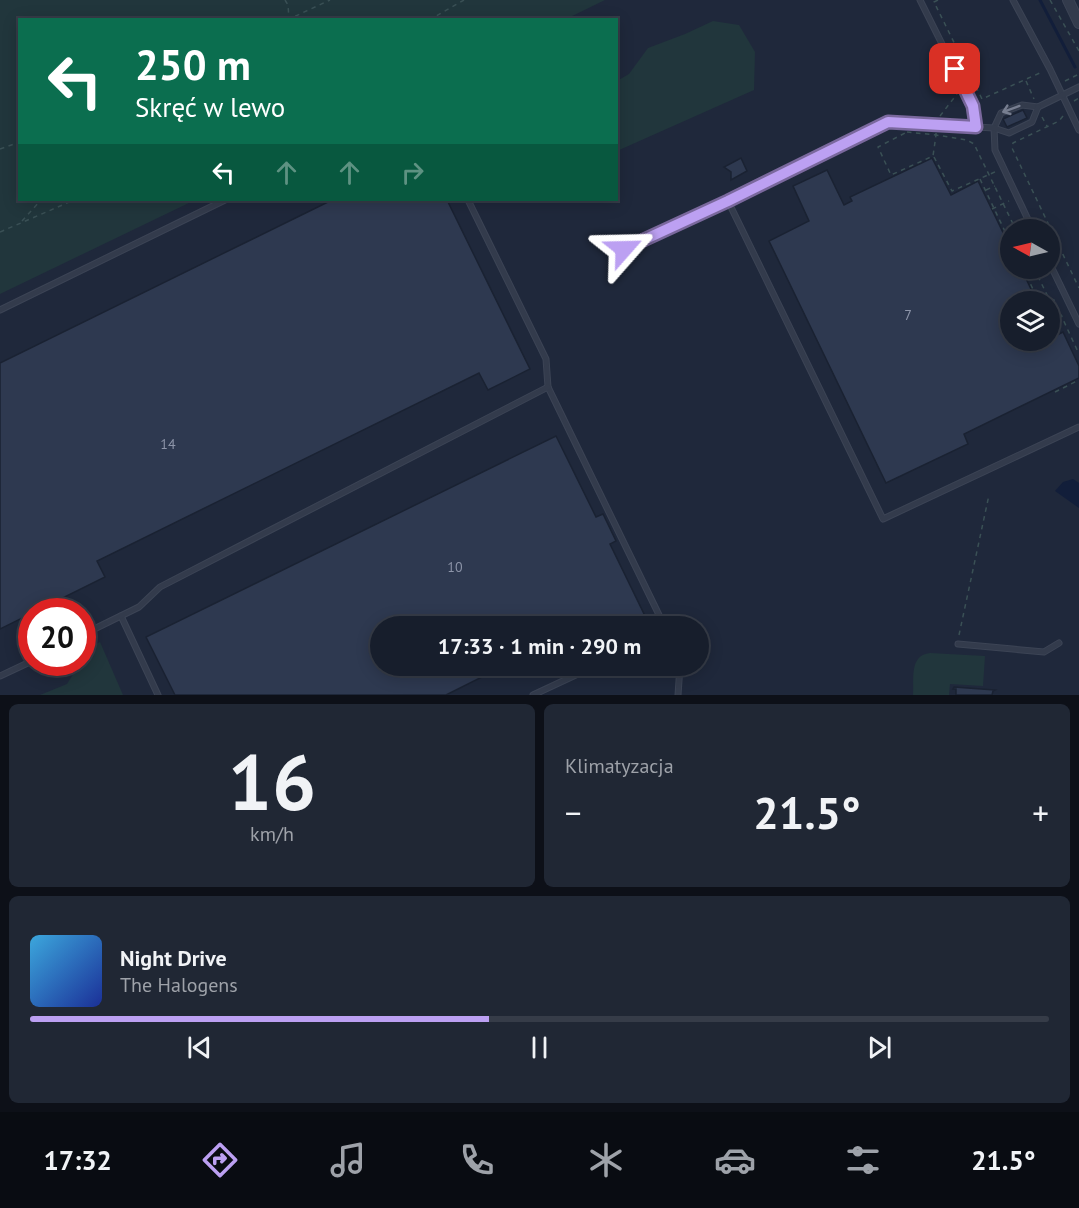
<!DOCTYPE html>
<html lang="pl">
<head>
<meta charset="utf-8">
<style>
  :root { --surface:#171e2c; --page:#202734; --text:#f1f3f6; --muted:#9ea2a9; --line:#363c48; --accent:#bca0f2 }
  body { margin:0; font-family:"PT Sans",sans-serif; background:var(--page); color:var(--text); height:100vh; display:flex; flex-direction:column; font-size:22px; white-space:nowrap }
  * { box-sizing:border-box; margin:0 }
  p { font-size:20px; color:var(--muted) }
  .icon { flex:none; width:33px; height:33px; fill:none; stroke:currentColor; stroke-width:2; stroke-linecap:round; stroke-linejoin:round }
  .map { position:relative; height:695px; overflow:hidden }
  .side { display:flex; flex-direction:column; gap:9px; padding:9px; background:#0d1018; flex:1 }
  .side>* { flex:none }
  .hud { position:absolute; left:18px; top:18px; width:600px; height:183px; border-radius:0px; box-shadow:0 3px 15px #0003,0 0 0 2px var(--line); background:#0b6e4f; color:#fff; overflow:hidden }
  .needle { width:39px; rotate:278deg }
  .controls { position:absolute; left:1000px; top:219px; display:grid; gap:12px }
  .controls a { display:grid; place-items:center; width:60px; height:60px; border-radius:50%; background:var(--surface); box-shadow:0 3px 15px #0003,0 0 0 2px var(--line); font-size:30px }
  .speed { position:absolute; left:18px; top:598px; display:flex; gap:12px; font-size:30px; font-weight:700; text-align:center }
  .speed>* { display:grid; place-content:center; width:78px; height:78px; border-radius:50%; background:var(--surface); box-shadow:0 3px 15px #0003,0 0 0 2px var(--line); line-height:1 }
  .speed .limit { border:9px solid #d22; background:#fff; color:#111 }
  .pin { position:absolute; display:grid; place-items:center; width:51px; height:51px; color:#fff; margin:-26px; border-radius:12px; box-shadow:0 3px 9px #0006 }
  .me { position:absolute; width:66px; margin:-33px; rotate:65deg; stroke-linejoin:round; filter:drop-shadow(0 0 4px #0008) }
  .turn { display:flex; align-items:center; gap:21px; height:126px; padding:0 18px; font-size:27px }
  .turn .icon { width:78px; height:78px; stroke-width:2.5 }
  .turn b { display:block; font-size:42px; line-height:51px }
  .lanes { display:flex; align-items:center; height:57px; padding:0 18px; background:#0003; justify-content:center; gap:30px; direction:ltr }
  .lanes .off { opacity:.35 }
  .big { font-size:45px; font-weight:600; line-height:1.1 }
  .side .card { flex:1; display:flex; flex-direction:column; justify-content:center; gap:9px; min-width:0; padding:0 21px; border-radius:9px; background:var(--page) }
  .side .dial { align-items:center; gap:0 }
  .dial b { font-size:78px; line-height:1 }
  .song { display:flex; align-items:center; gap:18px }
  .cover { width:72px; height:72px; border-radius:9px; background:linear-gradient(135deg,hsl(200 70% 55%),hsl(230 70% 35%)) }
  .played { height:6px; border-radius:3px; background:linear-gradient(90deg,var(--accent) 45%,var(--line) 45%) }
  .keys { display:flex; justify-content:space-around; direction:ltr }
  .heat { display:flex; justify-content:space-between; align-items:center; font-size:33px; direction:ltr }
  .side .tiles { flex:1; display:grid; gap:9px; grid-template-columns:1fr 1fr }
  .card:last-child { grid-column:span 2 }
  .trip { position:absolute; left:370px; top:616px; width:339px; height:60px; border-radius:30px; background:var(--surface); box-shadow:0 3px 15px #0003,0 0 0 2px var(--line); font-weight:600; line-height:60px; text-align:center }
  .tab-bar { display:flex; height:96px; justify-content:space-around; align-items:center; background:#090c12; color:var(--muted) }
  .tab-bar .icon { width:42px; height:42px }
  .tab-bar .active { color:var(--accent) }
  .tab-bar b { font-size:27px; color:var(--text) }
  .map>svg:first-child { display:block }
  .green { fill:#21363c }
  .water { fill:#121e3a }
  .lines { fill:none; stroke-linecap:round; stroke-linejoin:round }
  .stream { stroke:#121e3a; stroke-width:3 }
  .building { fill:#2e3950; stroke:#1a2232; stroke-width:1.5 }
  .lane-casing { stroke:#3c4455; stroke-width:7 }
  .street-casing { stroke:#3c4455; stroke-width:12 }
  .path { stroke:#3a5055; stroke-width:1.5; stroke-dasharray:4.5 4.5; stroke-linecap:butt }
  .lane { stroke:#333b4c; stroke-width:5 }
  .street { stroke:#333b4c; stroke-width:10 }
  .oneway { stroke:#777e90 }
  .route-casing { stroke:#7a689d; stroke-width:15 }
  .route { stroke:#bca0f2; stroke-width:10 }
  .labels { text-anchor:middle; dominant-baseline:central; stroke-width:6; stroke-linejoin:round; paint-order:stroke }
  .number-label { font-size:14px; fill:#8d95a9 }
</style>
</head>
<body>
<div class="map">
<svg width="1079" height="695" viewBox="0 0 1079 695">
  <rect width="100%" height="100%" fill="#1f283b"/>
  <g class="green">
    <polygon points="0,0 605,0 564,20 20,20 20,200 195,200 0,294"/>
    <polygon points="713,21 739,25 755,52 754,90 617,151 617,81 629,74 648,48 685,34"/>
    <path d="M100,642L123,695H40L67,684L80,663H82C83,653 91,646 100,642Z"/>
    <path d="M930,653L985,656L983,686L950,684L949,695H913C914,679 909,655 930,653Z"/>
  </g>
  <polygon class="water" points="1073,479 1079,483 1079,508 1055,491 1063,482"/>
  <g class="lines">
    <polyline class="stream" points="1040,0 1075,67"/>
  </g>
  <g class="building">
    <polygon points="1023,110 1027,118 1007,127 1003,119"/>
    <polygon points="741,158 747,171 731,180 731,172 724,167"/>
    <polygon points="932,158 951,195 978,181 1011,249 1011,268 1021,268 1037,302 1011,302 1011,340 1050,340 1050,329 1053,337 1063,332 1079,366 1079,378 964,434 968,444 886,483 769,241 809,221 793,186 827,170 844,205 852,201 850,197"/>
    <polygon points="332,200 447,200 530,369 488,390 479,373 97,561 105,577 0,629 0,363"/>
    <polygon points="556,436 596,517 603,514 616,541 610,544 646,618 627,627 608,627 603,618 584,627 381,627 381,666 504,666 446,695 175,695 146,637"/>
    <polygon points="954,687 995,690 993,691 992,695 956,695 956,689 953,689"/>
  </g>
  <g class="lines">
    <g class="lane-casing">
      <g id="lane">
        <polyline points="920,0 973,106 976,127"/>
        <polyline points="1013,0 1050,69 1079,130"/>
        <polyline points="468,200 546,359 548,387 661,619 660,627"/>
        <polyline points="728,201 883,519 1079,427"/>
        <polyline points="1033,230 995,150 994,128 1001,113 1022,105 1038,107 1079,87"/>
        <polyline points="624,249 728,201 888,122 994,128 1009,133 1032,122 1038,107"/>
        <polyline points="1050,264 1079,324"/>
        <polyline points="0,310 225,200"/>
        <polyline points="121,616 158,695"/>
        <polyline points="82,635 139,607 160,587 548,387"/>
        <polyline points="958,644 1044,652 1059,643"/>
        <polyline points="0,676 32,661"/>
        <polyline points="533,695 595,666"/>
        <polyline points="678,695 680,666"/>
      </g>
    </g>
    <g class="street-casing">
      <polyline id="street" points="1068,0 1079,23"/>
    </g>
    <g class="path">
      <polyline points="285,0 288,5 289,19"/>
      <polyline points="938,0 934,2 982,99 1042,72"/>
      <polyline points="1050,0 1079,51"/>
      <polyline points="287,20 330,0"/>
      <polyline points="429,20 464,0"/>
      <polyline points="1026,81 1034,99"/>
      <polyline points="1065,81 1079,74"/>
      <polyline points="1074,101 1079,98"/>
      <polyline points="940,116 957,94"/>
      <polyline points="1063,116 1059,121 1013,143 1012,148 1079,288"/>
      <polyline points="1042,117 1047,126"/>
      <polygon points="907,132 936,135 933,156 891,175 878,147"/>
      <polyline points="936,133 936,135 967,140 974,144 1016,230"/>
      <polyline points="0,149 20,142"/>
      <polyline points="934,157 952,191 997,171"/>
      <polyline points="980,179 1011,244"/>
      <polyline points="986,190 995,186"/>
      <polyline points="992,209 1009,201"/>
      <polyline points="22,221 41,200"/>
      <polyline points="0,232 74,200"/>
      <polyline points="1023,268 1039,302"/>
      <polyline points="1034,268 1049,299 1054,300 1079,354"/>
      <polyline points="1050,321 1066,314"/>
      <polyline points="1055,392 1079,380"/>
      <polyline points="959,635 989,495"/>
    </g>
    <use href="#lane" class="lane"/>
    <use href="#street" class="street"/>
  </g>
  <defs><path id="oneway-shaft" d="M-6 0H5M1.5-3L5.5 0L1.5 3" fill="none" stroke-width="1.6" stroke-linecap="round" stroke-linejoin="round" transform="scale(1.5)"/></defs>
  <use class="oneway" href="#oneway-shaft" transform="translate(1011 109) rotate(160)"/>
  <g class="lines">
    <g class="route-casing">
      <polyline id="route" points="624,249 728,201 888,122 976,127 973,106 955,69"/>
    </g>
    <use href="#route" class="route"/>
  </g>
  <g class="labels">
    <g class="number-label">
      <text x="908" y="315">7</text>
      <text x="168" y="444">14</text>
      <text x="455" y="567">10</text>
    </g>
  </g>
</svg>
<div class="controls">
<a><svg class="needle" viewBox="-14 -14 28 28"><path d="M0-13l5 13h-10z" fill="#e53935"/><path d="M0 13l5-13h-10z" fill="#9ea2a9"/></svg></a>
<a><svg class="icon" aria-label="layers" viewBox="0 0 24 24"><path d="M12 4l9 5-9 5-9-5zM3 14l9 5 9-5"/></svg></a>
</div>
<div class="speed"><div class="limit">20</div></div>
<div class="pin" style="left:955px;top:69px;background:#d93025"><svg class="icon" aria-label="arrive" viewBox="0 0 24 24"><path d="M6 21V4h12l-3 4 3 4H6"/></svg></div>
<svg class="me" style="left:624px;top:249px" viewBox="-20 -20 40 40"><path d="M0-17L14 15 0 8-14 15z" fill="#bca0f2" stroke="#fff" stroke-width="4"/></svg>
<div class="trip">17:33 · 1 min · 290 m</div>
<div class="hud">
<div class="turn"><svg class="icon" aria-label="left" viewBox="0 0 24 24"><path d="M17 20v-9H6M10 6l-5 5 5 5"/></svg><div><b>250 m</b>Skręć w lewo</div></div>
<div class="lanes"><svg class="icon" aria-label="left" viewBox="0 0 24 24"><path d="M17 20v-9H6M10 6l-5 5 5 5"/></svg><svg class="icon off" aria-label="ahead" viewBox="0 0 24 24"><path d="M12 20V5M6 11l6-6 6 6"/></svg><svg class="icon off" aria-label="ahead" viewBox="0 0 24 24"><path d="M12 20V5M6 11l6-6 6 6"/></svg><svg class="icon off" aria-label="right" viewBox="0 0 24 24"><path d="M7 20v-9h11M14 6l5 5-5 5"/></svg></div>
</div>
</div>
<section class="side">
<div class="tiles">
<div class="card dial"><b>16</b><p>km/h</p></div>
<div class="card"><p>Klimatyzacja</p>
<div class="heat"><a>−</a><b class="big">21.5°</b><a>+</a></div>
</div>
<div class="card">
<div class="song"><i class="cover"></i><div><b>Night Drive</b><p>The Halogens</p></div></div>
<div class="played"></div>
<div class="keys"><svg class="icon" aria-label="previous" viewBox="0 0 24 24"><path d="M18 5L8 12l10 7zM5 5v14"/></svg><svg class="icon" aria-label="pause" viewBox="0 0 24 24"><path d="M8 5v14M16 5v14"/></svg><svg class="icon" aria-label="next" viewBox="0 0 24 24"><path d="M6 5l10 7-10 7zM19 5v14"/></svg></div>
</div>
</div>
</section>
<nav class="tab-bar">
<b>17:32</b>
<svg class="icon active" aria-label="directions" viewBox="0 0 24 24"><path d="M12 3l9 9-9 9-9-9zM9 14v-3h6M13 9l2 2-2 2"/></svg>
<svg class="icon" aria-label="music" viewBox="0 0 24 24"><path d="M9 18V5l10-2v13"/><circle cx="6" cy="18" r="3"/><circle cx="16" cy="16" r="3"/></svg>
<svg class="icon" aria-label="phone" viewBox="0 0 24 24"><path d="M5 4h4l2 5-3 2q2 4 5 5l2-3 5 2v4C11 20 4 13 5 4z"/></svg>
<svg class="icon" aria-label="climate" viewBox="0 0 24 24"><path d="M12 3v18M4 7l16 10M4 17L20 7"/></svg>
<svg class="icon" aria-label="car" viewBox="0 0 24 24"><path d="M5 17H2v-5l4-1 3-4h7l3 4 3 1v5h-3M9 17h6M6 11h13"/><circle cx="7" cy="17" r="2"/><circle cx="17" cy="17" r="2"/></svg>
<svg class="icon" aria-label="filters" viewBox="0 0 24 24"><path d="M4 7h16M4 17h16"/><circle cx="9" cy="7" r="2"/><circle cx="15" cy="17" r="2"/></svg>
<b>21.5°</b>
</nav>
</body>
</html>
